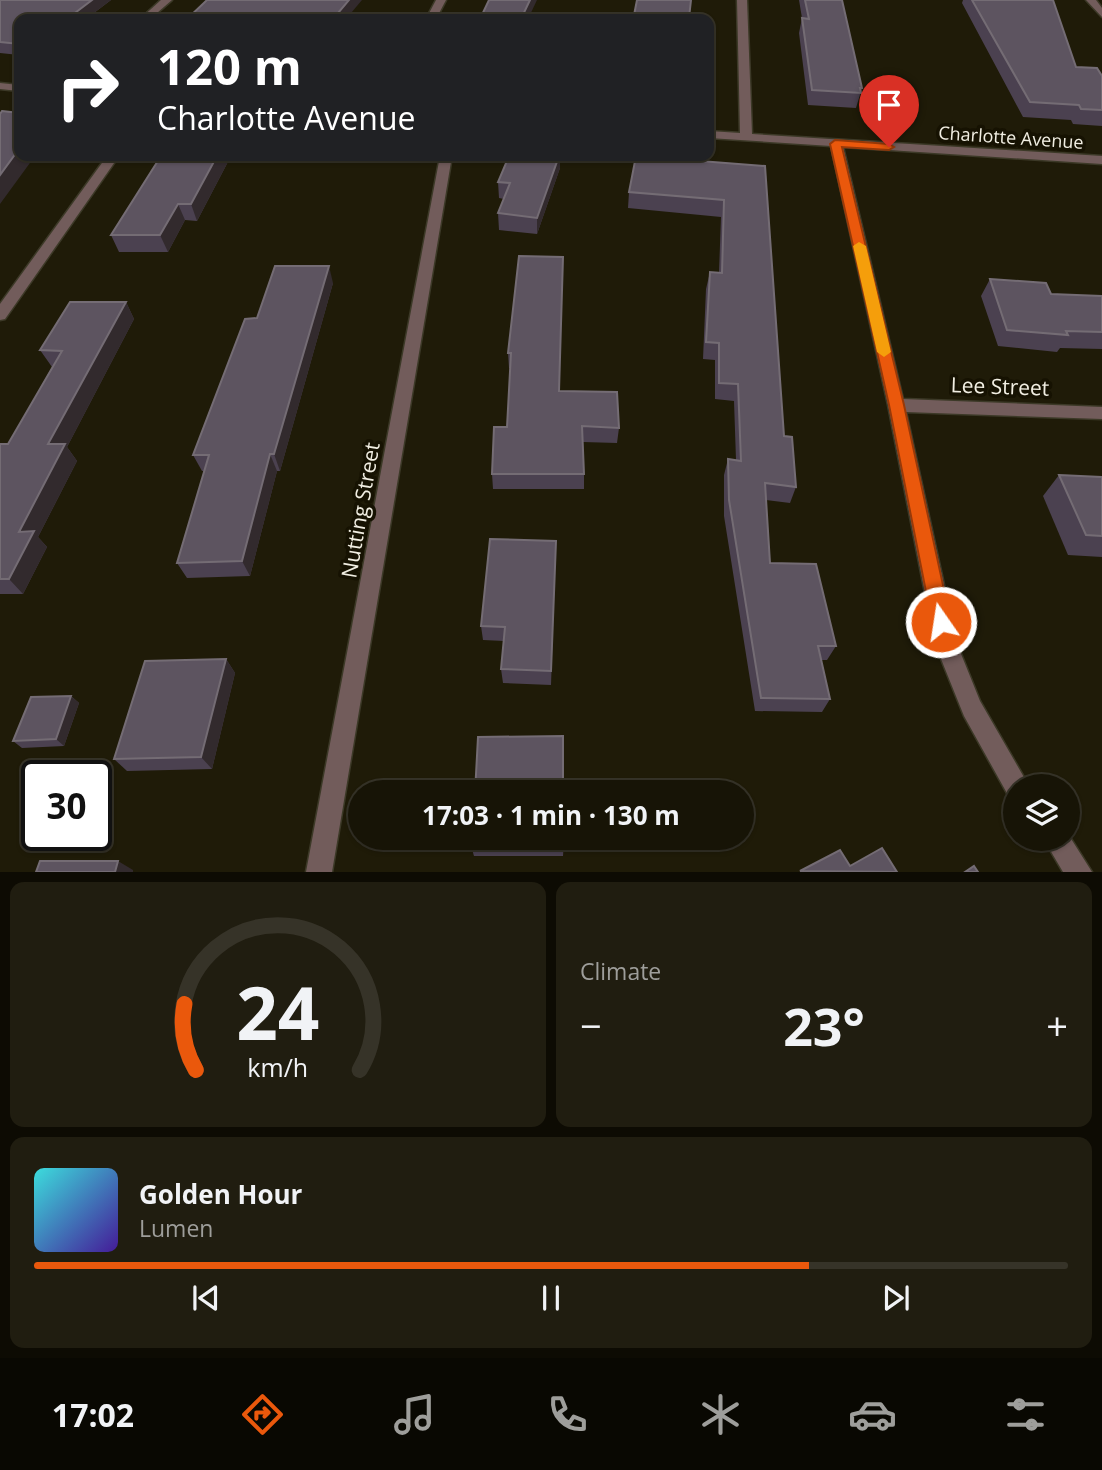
<!DOCTYPE html>
<html lang="en">
<head>
<meta charset="utf-8">
<style>
  :root { --surface:#171406; --page:#201d10; --text:#f1f3f6; --muted:#9e9e9b; --line:#363328; --accent:#ea580c }
  body { margin:0; font-family:"Open Sans",sans-serif; background:var(--page); color:var(--text); height:100vh; display:flex; flex-direction:column; font-size:26px; white-space:nowrap }
  * { box-sizing:border-box; margin:0 }
  p { font-size:23px; color:var(--muted) }
  .icon { flex:none; width:38px; height:38px; fill:none; stroke:currentColor; stroke-width:2; stroke-linecap:round; stroke-linejoin:round }
  .map { position:relative; height:872px; overflow:hidden }
  .panel { display:flex; flex-direction:column; gap:10px; padding:10px; background:#0d0b03; flex:1 }
  .panel>* { flex:none }
  .top-card { position:absolute; left:14px; top:14px; width:700px; height:147px; border-radius:14px; box-shadow:0 2px 5px #0004,0 0 0 2px var(--line); background:#202124; color:#fff; overflow:hidden }
  .tools { position:absolute; left:1003px; top:774px; display:grid; gap:14px }
  .tools a { display:grid; place-items:center; width:77px; height:77px; border-radius:50%; background:var(--surface); box-shadow:0 2px 5px #0004,0 0 0 2px var(--line); font-size:35px }
  .speed { position:absolute; left:21px; top:760px; display:flex; gap:14px; font-size:35px; font-weight:700; text-align:center }
  .speed>* { display:grid; place-content:center; width:91px; height:91px; border-radius:50%; background:var(--surface); box-shadow:0 2px 5px #0004,0 0 0 2px var(--line); line-height:1 }
  .speed .limit { border:4px solid #111; border-radius:10px; background:#fff; color:#111 }
  .pin { position:absolute; display:grid; place-items:center; width:60px; height:60px; color:#fff; margin:-72px -30px; border-radius:50% 50% 50% 0; rotate:-45deg; box-shadow:0 0 7px #0007 }
  .pin .icon { rotate:45deg }
  .me { position:absolute; width:77px; margin:-38px; rotate:347deg; stroke-linejoin:round; filter:drop-shadow(0 0 5px #0008) }
  .turn { display:flex; align-items:center; gap:24px; height:147px; padding:0 28px; font-size:32px }
  .turn .icon { width:91px; height:91px; stroke-width:2.5 }
  .turn b { display:block; font-size:49px; line-height:60px }
  .big { font-size:52px; font-weight:700; line-height:1.1 }
  .panel .tile { flex:1; display:flex; flex-direction:column; justify-content:center; gap:10px; min-width:0; padding:0 24px; border-radius:14px; background:var(--page) }
  .panel .dial { align-items:center; gap:0 }
  .dial svg { height:182px; overflow:visible; fill:none; stroke:var(--line); stroke-width:7; stroke-linecap:round; text-anchor:middle }
  .dial text { fill:var(--text); stroke:none }
  .song { display:flex; align-items:center; gap:21px }
  .cover { width:84px; height:84px; border-radius:10px; background:linear-gradient(135deg,hsl(180 70% 55%),hsl(260 70% 35%)) }
  .played { height:7px; border-radius:4px; background:linear-gradient(90deg,var(--accent) 75%,var(--line) 75%) }
  .keys { display:flex; justify-content:space-around; direction:ltr }
  .heat { display:flex; justify-content:space-between; align-items:center; font-size:38px; direction:ltr }
  .panel .tiles { flex:1; display:grid; gap:10px; grid-template-columns:1fr 1fr }
  .tile:last-child { grid-column:span 2 }
  .trip { position:absolute; left:348px; top:780px; width:406px; height:70px; border-radius:35px; background:var(--surface); box-shadow:0 2px 5px #0004,0 0 0 2px var(--line); font-weight:700; line-height:70px; text-align:center }
  .menu { display:flex; height:112px; justify-content:space-around; align-items:center; background:#090802; color:var(--muted) }
  .menu .icon { width:49px; height:49px }
  .menu .current { color:var(--accent) }
  .menu b { font-size:32px; color:var(--text) }
  .map>svg:first-child { display:block }
  .lines { fill:none; stroke-linecap:round; stroke-linejoin:round }
  .street-casing { stroke:#3c3927; stroke-width:3 }
  .street { fill:#725c5b; fill-rule:evenodd }
  .wall { fill:#4b4150 }
  .shaded-wall { fill:#322a2d }
  .building { fill:#5d5460; stroke:#746c74; stroke-width:2 }
  .route { fill:#ea580c; stroke:#983908; stroke-width:2 }
  .slow { fill:#f59e0b }
  .labels { text-anchor:middle; dominant-baseline:central; stroke-width:7; stroke-linejoin:round; paint-order:stroke }
  .far-street-label { font-size:18px; fill:#f1eee2; stroke:#161202 }
  .street-label { font-size:21px; fill:#f1eee2; stroke:#161202 }
</style>
</head>
<body>
<div class="map">
<svg width="1102" height="872" viewBox="0 0 1102 872">
  <rect width="100%" height="100%" fill="#1f1b08"/>
  <g class="lines">
    <g class="street-casing">
      <g id="street">
        <polygon points="161,0 172,0 150,19 140,19"/>
        <polygon points="436,0 446,0 436,19 426,19"/>
        <polygon points="737,0 747,0 752,134 1102,156 1102,164 843,147 903,399 1102,407 1102,419 906,412 957,644 980,701 1029,786 1015,786 1015,797 1008,795 964,716 935,644 888,405 831,146 709,138 709,131 740,133"/>
        <polygon points="1086,0 1096,0 1102,8 1102,17"/>
        <polygon points="0,83 19,85 19,91 0,89"/>
        <polygon points="107,156 119,156 5,319 0,320 0,304"/>
        <polygon points="440,156 452,156 332,872 306,872"/>
        <polygon points="1068,834 1092,872 1063,872 1043,838 1068,838"/>
      </g>
    </g>
    <use href="#street" class="street"/>
  </g>
  <g class="wall">
    <polygon points="0,0 111,0 86,19 19,19 19,55 0,53"/>
    <polygon points="691,0 688,19 634,19 634,15"/>
    <polygon points="799,0 842,0 862,88 856,108 808,105 799,33 802,18"/>
    <polygon points="963,0 1053,0 1076,67 1102,76 1102,126 1073,124 1071,120 1023,117 962,3"/>
    <polygon points="152,156 231,156 197,221 185,220 168,252 119,252 111,235 156,164"/>
    <polygon points="509,156 560,156 560,168 537,234 499,230 498,213 504,199 499,198 498,182"/>
    <polygon points="765,166 784,436 796,487 790,503 766,500 770,563 836,646 827,660 821,660 830,699 822,712 755,711 724,516 724,475 728,459 736,460 734,401 715,399 715,360 703,359 706,289 710,272 719,273 721,217 628,208 629,192"/>
    <polygon points="519,256 560,391 619,428 617,443 583,442 584,474 584,489 493,489 492,474 507,427 510,368 509,368 508,353"/>
    <polygon points="990,279 1051,294 1102,296 1102,349 1060,348 1057,352 998,346 981,296"/>
    <polygon points="333,283 280,471 277,471 250,576 187,578 177,563 204,471 202,471 193,455 257,318"/>
    <polygon points="126,302 134,319 67,447 77,461 38,537 47,547 23,594 0,594 0,444 8,444 52,367 40,350"/>
    <polygon points="1059,475 1102,477 1102,557 1068,555 1043,496"/>
    <polygon points="556,541 551,685 503,683 501,669 504,641 483,640 481,626"/>
    <polygon points="226,659 235,673 212,769 127,771 114,759"/>
    <polygon points="71,696 79,703 64,746 22,748 13,741"/>
    <polygon points="564,838 563,856 474,856 471,846"/>
  </g>
  <g class="shaded-wall">
    <polygon points="92,0 111,0 86,19 67,19"/>
    <polygon points="349,0 362,0 346,19 333,19"/>
    <polygon points="530,0 537,0 528,19 521,19"/>
    <polygon points="19,149 19,156 35,156 0,204 0,175"/>
    <polygon points="217,156 231,156 197,221 191,204"/>
    <polygon points="559,156 560,156 560,168 537,234 537,218"/>
    <polygon points="178,204 185,220 168,252 160,235"/>
    <polygon points="329,266 333,283 280,471 274,454"/>
    <polygon points="126,302 134,319 67,447 77,461 38,537 47,547 23,594 9,579 19,532 48,444"/>
    <polygon points="270,454 277,471 250,576 242,561"/>
    <polygon points="226,659 235,673 212,769 201,757"/>
    <polygon points="71,696 79,703 64,746 56,739"/>
    <polygon points="118,861 133,870 133,872 115,872"/>
  </g>
  <g class="building">
    <polygon points="0,0 92,0 67,19 19,19 19,44 0,42"/>
    <polygon points="207,0 349,0 333,19 187,19"/>
    <polygon points="489,0 530,0 521,19 480,19"/>
    <polygon points="637,0 691,0 689,18 634,15"/>
    <polygon points="805,0 842,0 862,88 860,88 861,93 812,90 802,18 809,19"/>
    <polygon points="972,0 1053,0 1076,67 1097,68 1102,76 1102,110 1081,109 1079,105 1030,102"/>
    <polygon points="2,111 19,113 19,149 0,175 0,114"/>
    <polygon points="161,156 217,156 191,204 178,204 160,235 111,235"/>
    <polygon points="509,156 559,156 537,218 498,213 510,183 498,182"/>
    <polygon points="636,156 765,166 784,436 792,437 796,487 765,483 770,563 816,564 836,646 818,646 830,699 761,698 729,500 728,459 741,461 738,384 719,383 719,343 706,342 710,272 722,273 724,200 629,192"/>
    <polygon points="519,256 563,257 559,391 617,392 619,428 582,426 584,474 492,474 494,427 507,427 511,353 508,353"/>
    <polygon points="275,266 329,266 274,454 270,454 242,561 177,563 209,455 193,455 245,319 257,318"/>
    <polygon points="990,279 1046,283 1051,294 1102,296 1102,332 1066,331 1068,335 1007,330"/>
    <polygon points="70,302 126,302 48,444 65,444 19,532 34,531 9,579 0,579 0,444 8,444 62,351 40,350"/>
    <polygon points="1059,475 1102,477 1102,536 1086,535"/>
    <polygon points="490,539 556,541 551,671 501,669 505,627 481,626"/>
    <polygon points="226,659 201,757 114,759 145,661"/>
    <polygon points="71,696 56,739 13,741 31,697"/>
    <polygon points="563,736 563,793 475,793 478,737"/>
    <polygon points="472,838 564,838 564,846 471,846"/>
    <polygon points="882,848 897,872 800,871 840,850 850,866"/>
    <polygon points="40,861 118,861 115,872 36,872"/>
    <polygon points="974,866 978,872 965,872"/>
  </g>
  <polygon class="route" points="835,140 889,144 894,147 889,150 842,147 904,405 951,622 948,628 941,630 934,628 932,622 889,405 830,144"/>
  <polygon class="slow" points="859,242 866,246 891,352 884,357 877,352 853,246"/>
  <g class="labels">
    <g class="far-street-label">
      <text transform="translate(1011 137) rotate(4)">Charlotte Avenue</text>
    </g>
    <g class="street-label">
      <text transform="translate(1000 386) rotate(2)">Lee Street</text>
      <text transform="translate(360 510) rotate(-80)">Nutting Street</text>
    </g>
  </g>
</svg>
<div class="tools">
<a><svg class="icon" aria-label="layers" viewBox="0 0 24 24"><path d="M12 4l9 5-9 5-9-5zM3 14l9 5 9-5"/></svg></a>
</div>
<div class="speed"><div class="limit">30</div></div>
<div class="pin" style="left:889px;top:147px;background:#d93025"><svg class="icon" aria-label="arrive" viewBox="0 0 24 24"><path d="M6 21V4h12l-3 4 3 4H6"/></svg></div>
<svg class="me" style="left:941px;top:622px" viewBox="-20 -20 40 40"><circle r="17" fill="#ea580c" stroke="#fff" stroke-width="3"/><path d="M0-11L8 9 0 5-8 9z" fill="#fff"/></svg>
<div class="trip">17:03 · 1 min · 130 m</div>
<div class="top-card">
<div class="turn"><svg class="icon" aria-label="right" viewBox="0 0 24 24"><path d="M7 20v-9h11M14 6l5 5-5 5"/></svg><div><b>120 m</b>Charlotte Avenue</div></div>
</div>
</div>
<section class="panel">
<div class="tiles">
<div class="tile dial"><svg viewBox="0 0 100 80">
<path d="M14 69A42 42 0 1 1 86 69"/>
<path d="M14 69A42 42 0 0 1 9 40" stroke="#ea580c"/>
<text x="50" y="56" font-size="32" font-weight="700">24</text>
<text x="50" y="72" font-size="11">km/h</text>
</svg></div>
<div class="tile"><p>Climate</p>
<div class="heat"><a>−</a><b class="big">23°</b><a>+</a></div>
</div>
<div class="tile">
<div class="song"><i class="cover"></i><div><b>Golden Hour</b><p>Lumen</p></div></div>
<div class="played"></div>
<div class="keys"><svg class="icon" aria-label="previous" viewBox="0 0 24 24"><path d="M18 5L8 12l10 7zM5 5v14"/></svg><svg class="icon" aria-label="pause" viewBox="0 0 24 24"><path d="M8 5v14M16 5v14"/></svg><svg class="icon" aria-label="next" viewBox="0 0 24 24"><path d="M6 5l10 7-10 7zM19 5v14"/></svg></div>
</div>
</div>
</section>
<nav class="menu">
<b>17:02</b>
<svg class="icon current" aria-label="directions" viewBox="0 0 24 24"><path d="M12 3l9 9-9 9-9-9zM9 14v-3h6M13 9l2 2-2 2"/></svg>
<svg class="icon" aria-label="music" viewBox="0 0 24 24"><path d="M9 18V5l10-2v13"/><circle cx="6" cy="18" r="3"/><circle cx="16" cy="16" r="3"/></svg>
<svg class="icon" aria-label="phone" viewBox="0 0 24 24"><path d="M5 4h4l2 5-3 2q2 4 5 5l2-3 5 2v4C11 20 4 13 5 4z"/></svg>
<svg class="icon" aria-label="climate" viewBox="0 0 24 24"><path d="M12 3v18M4 7l16 10M4 17L20 7"/></svg>
<svg class="icon" aria-label="car" viewBox="0 0 24 24"><path d="M5 17H2v-5l4-1 3-4h7l3 4 3 1v5h-3M9 17h6M6 11h13"/><circle cx="7" cy="17" r="2"/><circle cx="17" cy="17" r="2"/></svg>
<svg class="icon" aria-label="filters" viewBox="0 0 24 24"><path d="M4 7h16M4 17h16"/><circle cx="9" cy="7" r="2"/><circle cx="15" cy="17" r="2"/></svg>
</nav>
</body>
</html>
